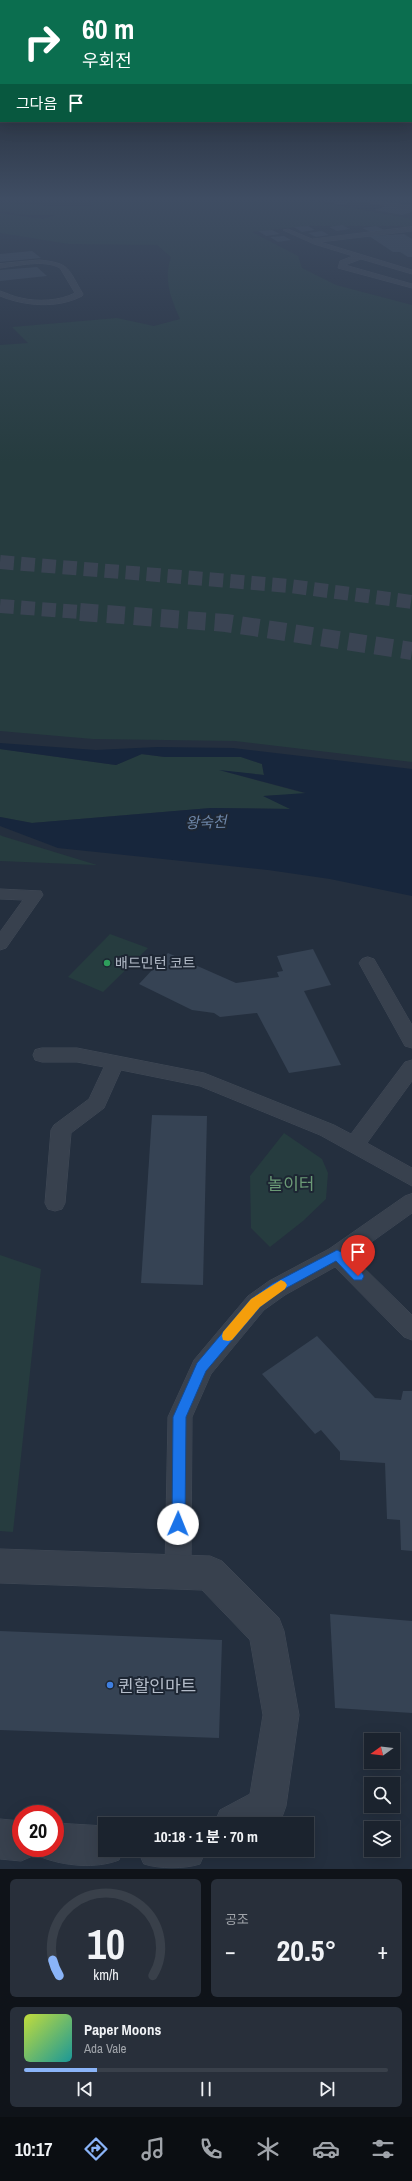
<!DOCTYPE html>
<html lang="ko">
<head>
<meta charset="utf-8">
<style>
  :root { --surface:#1b232e; --page:#282f3a; --text:#f1f3f6; --muted:#a0a4aa; --line:#39404a; --accent:#8ab4f8 }
  body { margin:0; font-family:"Archivo Narrow","Noto Sans KR",sans-serif; background:var(--page); color:var(--text); height:100vh; display:flex; flex-direction:column; font-size:15px; white-space:nowrap }
  * { box-sizing:border-box; margin:0 }
  p { font-size:13px; color:var(--muted) }
  .icon { flex:none; width:22px; height:22px; fill:none; stroke:currentColor; stroke-width:2; stroke-linecap:round; stroke-linejoin:round }
  .map { position:relative; height:1869px; overflow:hidden }
  .details { display:flex; flex-direction:column; gap:10px; padding:10px; background:#0f1319; flex:1 }
  .details>* { flex:none }
  .guide { position:absolute; left:0px; top:0px; width:412px; height:122px; box-shadow:0 4px 16px #0002,0 0 0 1px var(--line); background:#0b6e4f; color:#fff; overflow:hidden }
  .needle { width:26px; rotate:255deg }
  .tools { position:absolute; left:364px; top:1733px; display:grid; gap:8px }
  .tools a { display:grid; place-items:center; width:36px; height:36px; border-radius:0px; background:var(--surface); box-shadow:0 4px 16px #0002,0 0 0 1px var(--line); font-size:20px }
  .speed { position:absolute; left:12px; top:1805px; display:flex; gap:8px; font-size:20px; font-weight:700; text-align:center }
  .speed>* { display:grid; place-content:center; width:52px; height:52px; border-radius:50%; background:var(--surface); box-shadow:0 4px 16px #0002,0 0 0 1px var(--line); line-height:1 }
  .speed .limit { border:6px solid #d22; background:#fff; color:#111 }
  .pin { position:absolute; display:grid; place-items:center; width:34px; height:34px; color:#fff; margin:-41px -17px; border-radius:50% 50% 50% 0; rotate:-45deg; box-shadow:0 0 4px #0007 }
  .pin .icon { rotate:45deg }
  .me { position:absolute; width:44px; margin:-22px; rotate:1deg; stroke-linejoin:round; filter:drop-shadow(0 0 3px #0008) }
  .turn { display:flex; align-items:center; gap:14px; height:84px; padding:0 16px; font-size:18px }
  .turn .icon { width:52px; height:52px; stroke-width:2.5 }
  .turn b { display:block; font-size:28px; line-height:34px }
  .then { display:flex; align-items:center; height:38px; padding:0 16px; background:#0003; gap:8px; font-size:15px }
  .big { font-size:30px; font-weight:700; line-height:1.1 }
  .details .widget { flex:1; display:flex; flex-direction:column; justify-content:center; gap:6px; min-width:0; padding:0 14px; border-radius:6px; background:var(--page) }
  .details .dial { align-items:center; gap:0 }
  .dial svg { height:104px; overflow:visible; fill:none; stroke:var(--line); stroke-width:7; stroke-linecap:round; text-anchor:middle }
  .dial text { fill:var(--text); stroke:none }
  .song { display:flex; align-items:center; gap:12px }
  .cover { width:48px; height:48px; border-radius:6px; background:linear-gradient(135deg,hsl(70 70% 55%),hsl(180 70% 35%)) }
  .played { height:4px; border-radius:2px; background:linear-gradient(90deg,var(--accent) 20%,var(--line) 20%) }
  .keys { display:flex; justify-content:space-around; direction:ltr }
  .heat { display:flex; justify-content:space-between; align-items:center; font-size:22px; direction:ltr }
  .details .tiles { flex:1; display:grid; gap:10px; grid-template-columns:1fr 1fr }
  .widget:last-child { grid-column:span 2 }
  .trip { position:absolute; left:98px; top:1817px; width:216px; height:40px; border-radius:0px; background:var(--surface); box-shadow:0 4px 16px #0002,0 0 0 1px var(--line); font-weight:700; line-height:40px; text-align:center }
  .tabs { display:flex; height:64px; justify-content:space-around; align-items:center; background:#0b0e12; color:var(--muted) }
  .tabs .icon { width:28px; height:28px }
  .tabs .current { color:var(--accent) }
  .tabs b { font-size:18px; color:var(--text) }
  .map>svg:first-child { display:block }
  .green { fill:#263c3f }
  .water { fill:#17263c }
  .building { fill:#364354 }
  .lines { fill:none; stroke-linecap:round; stroke-linejoin:round }
  .highway-tunnel-far1 { stroke:#3a4453; stroke-width:14; stroke-dasharray:14 7; stroke-linecap:butt }
  .highway-tunnel { stroke:#3a4453; stroke-width:18; stroke-dasharray:18 9; stroke-linecap:butt }
  .lane-casing { stroke:#414a57; stroke-width:1 }
  .street-casing { stroke:#414a57; stroke-width:1 }
  .lane { fill:#38414e; fill-rule:evenodd }
  .street { fill:#38414e; fill-rule:evenodd }
  .route { fill:#1a73e8; stroke:#114b97 }
  .slow { fill:#f59e0b }
  .leisure-dot { fill:#2e9e5b; stroke:#1d2633; stroke-width:1.5 }
  .shop-dot { fill:#3f7fe0; stroke:#1d2633; stroke-width:1.5 }
  .labels { text-anchor:middle; dominant-baseline:central; stroke-width:4; stroke-linejoin:round; paint-order:stroke }
  .poi-label { font-size:14px; fill:#b4bcc9; stroke:#1d2633; text-anchor:start }
  .water-label { font-size:15px; font-style:italic; fill:#6d86a8; stroke:#1d2633 }
  .near-park-label { font-size:17px; fill:#6b9a76; stroke:#1d2633 }
  .near-poi-label { font-size:17px; fill:#b4bcc9; stroke:#1d2633; text-anchor:start }
</style>
</head>
<body>
<div class="map">
<svg width="412" height="1869" viewBox="0 0 412 1869">
  <rect width="100%" height="100%" fill="#242f3e"/>
  <g class="green">
    <path d="M94,200H307L412,219V228L398,226H306L252,232L298,256L302,268L336,285L412,305V762L235,741L93,739L0,731V345L28,343L12,327L117,318L154,326L180,319C171,298 163,280 171,257L157,245L69,244L0,233V213L43,219L55,215H26L0,211V204L10,203L53,206H92L89,202Z"/>
    <polygon points="0,749 116,765 141,754 165,757 241,757 262,764 264,775 223,771 308,794 264,796 291,809 211,808 32,823 0,817"/>
    <polygon points="0,835 2,836 97,865 0,861"/>
    <polygon points="110,934 148,948 103,992 68,977"/>
    <polygon points="284,1133 322,1159 328,1173 326,1199 303,1221 270,1247 251,1228 250,1176"/>
    <polygon points="0,1255 41,1269 13,1532 0,1531"/>
  </g>
  <polygon class="water" points="0,743 96,750 157,747 233,748 412,769 412,896 330,879 268,870 58,848 0,826 0,817 32,823 211,808 290,809 263,796 306,793 219,770 264,775 262,764 241,757 165,757 142,754 116,765 0,749"/>
  <g class="building">
    <polygon points="319,200 340,200 350,202 342,205"/>
    <polygon points="387,206 412,210 412,212 402,215 374,210"/>
    <polygon points="342,225 350,229 337,231 329,227"/>
    <polygon points="308,226 315,230 302,232 294,227"/>
    <polygon points="376,226 384,230 371,232 362,228"/>
    <polygon points="272,230 280,234 266,236 258,231"/>
    <polygon points="322,231 329,235 316,237 308,233"/>
    <polygon points="404,234 412,239 412,257 408,257 400,252 393,252 369,236"/>
    <polygon points="284,236 291,240 278,242 270,237"/>
    <polygon points="32,251 41,258 0,262 0,254"/>
    <polygon points="37,267 47,276 0,281 0,270"/>
    <polygon points="313,949 331,985 304,991 341,1065 289,1073 257,1013 220,1017 214,1013 192,1010 139,984 168,953 236,983 279,977 277,972 283,971 277,956"/>
    <polygon points="152,1115 207,1116 203,1285 141,1283"/>
    <polygon points="317,1336 375,1398 401,1400 403,1391 412,1391 412,1551 401,1550 400,1520 387,1519 385,1463 340,1460 340,1452 321,1430 315,1434 262,1374"/>
    <polygon points="330,1614 412,1621 412,1713 335,1708"/>
    <polygon points="0,1631 222,1640 219,1738 0,1730"/>
  </g>
  <g class="lines">
    <g class="highway-tunnel-far1">
      <polyline points="0,562 290,586 412,602"/>
      <polyline points="0,606 93,613"/>
    </g>
    <polyline class="highway-tunnel" points="80,612 226,623 412,651"/>
    <g class="lane-casing">
      <g id="lane">
        <polygon points="355,200 370,200 412,206 412,210"/>
        <polygon points="412,227 412,231 320,242 412,270 412,274 361,259 345,265 412,284 412,288 338,268 340,261 353,256 314,244 283,230 288,229 312,239"/>
        <path d="M39,260C71,263 67,268 83,294L82,296C57,309 25,306 0,296V291C7,293 14,297 21,298C37,302 60,301 75,293L60,268C44,259 17,266 0,268V264Z"/>
        <polygon points="0,889 41,891 43,895 6,948 0,950 0,932 23,900 0,899"/>
        <polygon points="368,957 374,959 412,1025 412,1048 405,1046 359,963 362,959"/>
        <polygon points="42,1048 77,1048 204,1073 334,1125 351,1134 405,1062 412,1060 412,1081 367,1143 412,1168 412,1186 320,1135 200,1086 121,1070 104,1108 71,1133 65,1203 62,1209 55,1211 48,1209 45,1203 51,1130 54,1125 89,1099 104,1067 77,1062 42,1062 35,1060 33,1055 35,1050"/>
        <polygon points="412,1194 412,1213 352,1256 412,1315 412,1340 404,1337 335,1267 285,1295 264,1310 211,1374 192,1417 191,1570 187,1579 178,1583 169,1579 165,1570 168,1417 194,1360 248,1296 269,1281 329,1249 405,1196"/>
      </g>
    </g>
    <g class="street-casing">
      <g id="street">
        <polygon points="0,1549 210,1556 222,1561 279,1618 284,1631 299,1715 286,1806 281,1820 273,1824 214,1824 220,1810 250,1794 263,1715 250,1640 202,1590 0,1583"/>
        <path d="M0,1819L21,1821V1848H55V1823L105,1826V1850H123L119,1860C96,1869 64,1866 41,1857L38,1849L35,1855L21,1861L0,1859Z"/>
        <path d="M138,1850H206L200,1864C185,1869 159,1869 144,1864Z"/>
      </g>
    </g>
    <use href="#lane" class="lane"/>
    <use href="#street" class="street"/>
  </g>
  <linearGradient id="sky" x2="0" y2="1"><stop stop-color="#141a22"/><stop offset="0.43" stop-color="#3f4d63"/><stop offset="1" stop-color="#3f4d63" stop-opacity="0"/></linearGradient>
  <rect width="412" height="462" fill="url(#sky)"/>
  <polygon class="route" points="337,1250 341,1252 362,1273 364,1276 362,1280 354,1280 336,1261 281,1291 260,1307 206,1371 186,1417 185,1524 183,1529 178,1531 174,1529 172,1524 173,1417 197,1363 251,1299 272,1284"/>
  <polygon class="slow" points="281,1280 285,1282 287,1285 285,1289 260,1307 232,1340 228,1341 223,1340 222,1336 223,1332 251,1299"/>
  <circle class="leisure-dot" cx="107" cy="963" r="4"/>
  <circle class="shop-dot" cx="110" cy="1685" r="4"/>
  <g class="labels">
    <g class="poi-label">
      <text x="115" y="963">배드민턴 코트</text>
    </g>
    <g class="water-label">
      <text transform="translate(206 822) rotate(-2)">왕숙천</text>
    </g>
    <g class="near-park-label">
      <text x="291" y="1183">놀이터</text>
    </g>
    <g class="near-poi-label">
      <text x="118" y="1685">퀸할인마트</text>
    </g>
  </g>
</svg>
<div class="tools">
<a><svg class="needle" viewBox="-14 -14 28 28"><path d="M0-13l5 13h-10z" fill="#e53935"/><path d="M0 13l5-13h-10z" fill="#a0a4aa"/></svg></a>
<a><svg class="icon" aria-label="search" viewBox="0 0 24 24"><circle cx="10" cy="10" r="6"/><path d="M15 15l6 6"/></svg></a>
<a><svg class="icon" aria-label="layers" viewBox="0 0 24 24"><path d="M12 4l9 5-9 5-9-5zM3 14l9 5 9-5"/></svg></a>
</div>
<div class="speed"><div class="limit">20</div></div>
<div class="pin" style="left:358px;top:1276px;background:#d93025"><svg class="icon" aria-label="arrive" viewBox="0 0 24 24"><path d="M6 21V4h12l-3 4 3 4H6"/></svg></div>
<svg class="me" style="left:178px;top:1524px" viewBox="-20 -20 40 40"><circle r="19" fill="#fff"/><path d="M0-13L10 11 0 6-10 11z" fill="#1a73e8"/></svg>
<div class="trip">10:18 · 1 분 · 70 m</div>
<div class="guide">
<div class="turn"><svg class="icon" aria-label="right" viewBox="0 0 24 24"><path d="M7 20v-9h11M14 6l5 5-5 5"/></svg><div><b>60 m</b>우회전</div></div>
<div class="then">그다음<svg class="icon" aria-label="arrive" viewBox="0 0 24 24"><path d="M6 21V4h12l-3 4 3 4H6"/></svg></div>
</div>
</div>
<section class="details">
<div class="tiles">
<div class="widget dial"><svg viewBox="0 0 100 80">
<path d="M14 69A42 42 0 1 1 86 69"/>
<path d="M14 69A42 42 0 0 1 9 57" stroke="#8ab4f8"/>
<text x="50" y="56" font-size="32" font-weight="700">10</text>
<text x="50" y="72" font-size="11">km/h</text>
</svg></div>
<div class="widget"><p>공조</p>
<div class="heat"><a>−</a><b class="big">20.5°</b><a>+</a></div>
</div>
<div class="widget">
<div class="song"><i class="cover"></i><div><b>Paper Moons</b><p>Ada Vale</p></div></div>
<div class="played"></div>
<div class="keys"><svg class="icon" aria-label="previous" viewBox="0 0 24 24"><path d="M18 5L8 12l10 7zM5 5v14"/></svg><svg class="icon" aria-label="pause" viewBox="0 0 24 24"><path d="M8 5v14M16 5v14"/></svg><svg class="icon" aria-label="next" viewBox="0 0 24 24"><path d="M6 5l10 7-10 7zM19 5v14"/></svg></div>
</div>
</div>
</section>
<nav class="tabs">
<b>10:17</b>
<svg class="icon current" aria-label="directions" viewBox="0 0 24 24"><path d="M12 3l9 9-9 9-9-9zM9 14v-3h6M13 9l2 2-2 2"/></svg>
<svg class="icon" aria-label="music" viewBox="0 0 24 24"><path d="M9 18V5l10-2v13"/><circle cx="6" cy="18" r="3"/><circle cx="16" cy="16" r="3"/></svg>
<svg class="icon" aria-label="phone" viewBox="0 0 24 24"><path d="M5 4h4l2 5-3 2q2 4 5 5l2-3 5 2v4C11 20 4 13 5 4z"/></svg>
<svg class="icon" aria-label="climate" viewBox="0 0 24 24"><path d="M12 3v18M4 7l16 10M4 17L20 7"/></svg>
<svg class="icon" aria-label="car" viewBox="0 0 24 24"><path d="M5 17H2v-5l4-1 3-4h7l3 4 3 1v5h-3M9 17h6M6 11h13"/><circle cx="7" cy="17" r="2"/><circle cx="17" cy="17" r="2"/></svg>
<svg class="icon" aria-label="filters" viewBox="0 0 24 24"><path d="M4 7h16M4 17h16"/><circle cx="9" cy="7" r="2"/><circle cx="15" cy="17" r="2"/></svg>
</nav>
</body>
</html>
